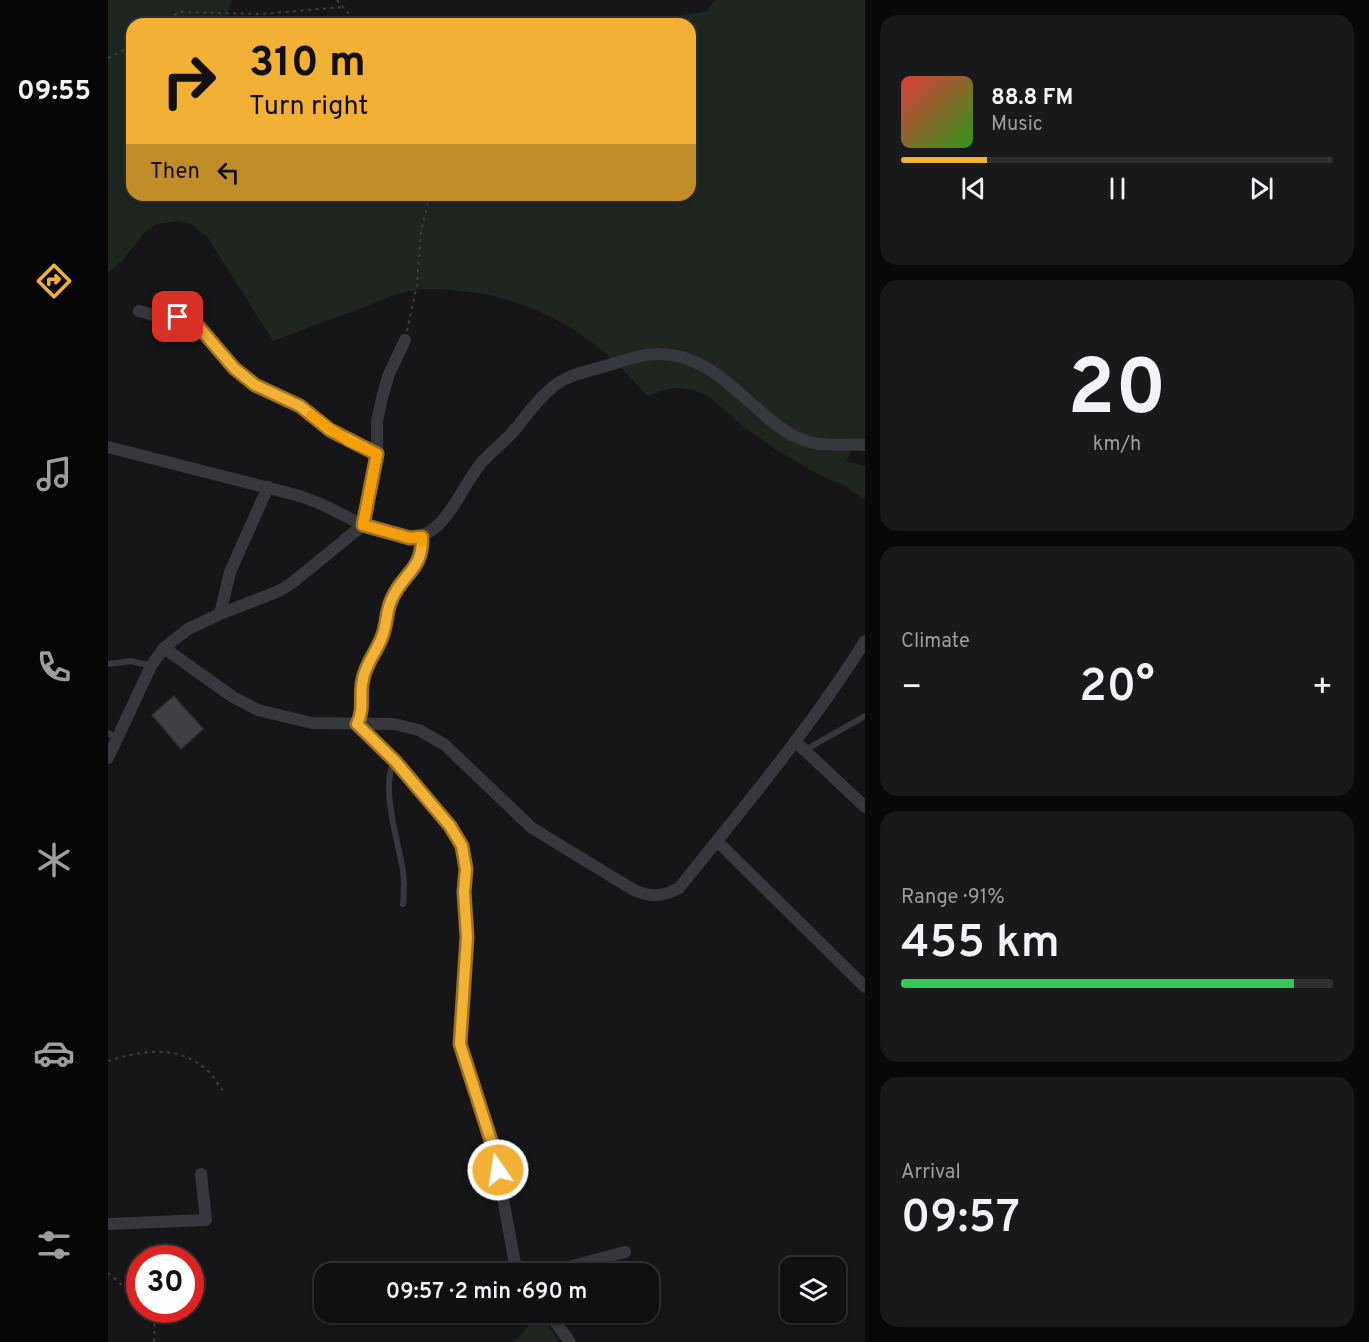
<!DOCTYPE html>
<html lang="en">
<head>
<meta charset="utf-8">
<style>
  :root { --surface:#101012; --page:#19191b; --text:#f1f3f6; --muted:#9c9d9f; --line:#303032; --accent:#f2b134 }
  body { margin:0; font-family:Overpass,sans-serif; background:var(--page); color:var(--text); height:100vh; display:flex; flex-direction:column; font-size:22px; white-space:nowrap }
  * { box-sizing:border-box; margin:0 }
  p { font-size:20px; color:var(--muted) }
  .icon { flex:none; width:33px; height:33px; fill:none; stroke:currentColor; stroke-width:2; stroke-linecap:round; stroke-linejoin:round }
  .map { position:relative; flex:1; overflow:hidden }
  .sheet { display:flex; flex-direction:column; gap:15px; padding:15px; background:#09090a; width:504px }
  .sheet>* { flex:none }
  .guide { position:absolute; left:18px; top:18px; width:570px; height:183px; border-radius:18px; box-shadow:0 2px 4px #0004,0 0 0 2px var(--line); background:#f2b134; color:#111; overflow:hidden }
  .buttons { position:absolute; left:672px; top:1257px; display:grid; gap:12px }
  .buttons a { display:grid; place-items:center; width:66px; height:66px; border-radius:12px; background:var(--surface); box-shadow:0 2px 4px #0004,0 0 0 2px var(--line); font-size:30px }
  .speed { position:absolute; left:18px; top:1245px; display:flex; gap:12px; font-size:30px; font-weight:700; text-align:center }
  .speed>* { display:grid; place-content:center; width:78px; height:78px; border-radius:50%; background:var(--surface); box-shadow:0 2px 4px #0004,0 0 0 2px var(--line); line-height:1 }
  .speed .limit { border:9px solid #d22; background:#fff; color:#111 }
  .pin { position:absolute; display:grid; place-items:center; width:51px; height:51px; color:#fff; margin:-26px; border-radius:12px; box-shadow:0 3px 9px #0006 }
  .me { position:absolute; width:66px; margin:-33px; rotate:347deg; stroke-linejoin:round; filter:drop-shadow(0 0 4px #0008) }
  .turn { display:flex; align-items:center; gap:21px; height:126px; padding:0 24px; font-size:27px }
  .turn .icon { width:78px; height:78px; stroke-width:2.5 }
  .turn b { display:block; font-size:42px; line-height:51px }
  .then { display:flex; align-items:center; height:57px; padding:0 24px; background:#0003; gap:12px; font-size:22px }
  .big { font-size:45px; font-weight:600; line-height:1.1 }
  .sheet .widget { flex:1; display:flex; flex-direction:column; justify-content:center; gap:9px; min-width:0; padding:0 21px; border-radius:18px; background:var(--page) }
  .sheet .dial { align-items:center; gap:0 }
  .dial b { font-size:78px; line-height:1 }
  .song { display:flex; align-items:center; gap:18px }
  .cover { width:72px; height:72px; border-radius:9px; background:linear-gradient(135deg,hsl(0 70% 55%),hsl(110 70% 35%)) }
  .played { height:6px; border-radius:3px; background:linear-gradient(90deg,var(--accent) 20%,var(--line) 20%) }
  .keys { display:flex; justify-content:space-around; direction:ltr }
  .heat { display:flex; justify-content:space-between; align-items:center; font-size:33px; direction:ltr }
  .charge { height:9px; border-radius:4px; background:linear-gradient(90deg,#34c759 91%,var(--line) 0) }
  .trip { position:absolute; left:206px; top:1263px; width:345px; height:60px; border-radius:18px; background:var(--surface); box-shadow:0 2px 4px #0004,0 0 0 2px var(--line); font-weight:600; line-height:60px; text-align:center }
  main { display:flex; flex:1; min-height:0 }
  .tab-bar { display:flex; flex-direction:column; width:108px; justify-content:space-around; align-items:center; background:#060607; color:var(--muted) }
  .tab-bar .icon { width:42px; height:42px }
  .tab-bar .current { color:var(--accent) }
  .tab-bar b { font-size:27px; color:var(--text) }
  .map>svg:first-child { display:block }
  .green { fill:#1e261f }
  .building { fill:#404145; stroke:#303034; stroke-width:1.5 }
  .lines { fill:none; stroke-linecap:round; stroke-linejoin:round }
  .path { stroke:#3d3f44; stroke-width:2; stroke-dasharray:3 4.5; stroke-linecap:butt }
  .service { stroke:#37383d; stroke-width:6 }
  .minor { stroke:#37383d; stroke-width:12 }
  .route-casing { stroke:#9d7322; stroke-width:15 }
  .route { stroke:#f2b134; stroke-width:10 }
  .slow { stroke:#f59e0b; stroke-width:10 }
</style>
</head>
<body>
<main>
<nav class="tab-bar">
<b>09:55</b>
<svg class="icon current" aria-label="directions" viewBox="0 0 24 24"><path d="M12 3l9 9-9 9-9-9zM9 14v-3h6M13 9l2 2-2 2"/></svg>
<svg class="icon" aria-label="music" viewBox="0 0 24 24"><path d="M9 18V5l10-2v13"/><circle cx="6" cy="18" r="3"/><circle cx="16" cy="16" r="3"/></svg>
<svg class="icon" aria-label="phone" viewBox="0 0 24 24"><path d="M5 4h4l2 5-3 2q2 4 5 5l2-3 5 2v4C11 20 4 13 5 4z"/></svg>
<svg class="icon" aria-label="climate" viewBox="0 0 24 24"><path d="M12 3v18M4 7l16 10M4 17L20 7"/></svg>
<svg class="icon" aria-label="car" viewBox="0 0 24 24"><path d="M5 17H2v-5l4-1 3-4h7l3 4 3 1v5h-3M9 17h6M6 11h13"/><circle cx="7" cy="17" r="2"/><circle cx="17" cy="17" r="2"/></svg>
<svg class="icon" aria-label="filters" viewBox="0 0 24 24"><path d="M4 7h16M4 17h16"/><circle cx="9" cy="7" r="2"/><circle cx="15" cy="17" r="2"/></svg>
</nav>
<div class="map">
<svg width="757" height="1342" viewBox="0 0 757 1342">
  <rect width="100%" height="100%" fill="#161618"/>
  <g class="green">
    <path d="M0,0H124L115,24H24V195H582V24H529L600,11L606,0H757V447L743,450L739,461L757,466V500L739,487L708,473L667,449L635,426L600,396L585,390L567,388L557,390L539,396C492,338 429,298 353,291C337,289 319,288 303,291C288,293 273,301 259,306C228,318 196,329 165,341L100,238L85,225L71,221L49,224L36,233L16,259L0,273Z"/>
    <polygon points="432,1313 451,1342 406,1342"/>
  </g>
  <polygon class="building" points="66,696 95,729 73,749 44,715"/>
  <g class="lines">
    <g class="path">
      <polyline points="229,0 250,24"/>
      <polyline points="54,24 71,12 153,14 235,7"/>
      <polyline points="0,58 24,46"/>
      <polyline points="299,331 309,285 313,230 322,195"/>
      <path d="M0,1061C35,1050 72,1044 101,1072C106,1077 110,1085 115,1091"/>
      <polyline points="0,1273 32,1300"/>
      <polyline points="40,1310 47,1326 46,1342"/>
    </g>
    <g class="service">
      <polyline points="0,664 23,661 43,666"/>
      <polyline points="0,733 9,739"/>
      <polyline points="697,750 757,716"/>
      <path d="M287,761C271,784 291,844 295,871C297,882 296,893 295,904"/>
    </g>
    <g class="minor">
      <path d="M31,311C39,313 47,316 55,317C69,319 79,318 91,327L127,368L147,385L192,406L222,430L269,454"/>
      <path d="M0,447L192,496L213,504L255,525L302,538C338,535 351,491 371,466C380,454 393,445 403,434C419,416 434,391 457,379C471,372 489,369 504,364C519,360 533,354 548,354C608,352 640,411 686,436C712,449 731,443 757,445"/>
      <path d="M314,537C315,571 294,573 283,601C278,613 279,625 274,637C269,651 258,663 255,679C251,694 257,709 249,724L287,761L342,826L354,846L358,869L356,892L359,937L352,1044L386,1150L408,1269L411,1274"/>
      <polyline points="112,614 122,572 160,487"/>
      <path d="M56,648L125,697L150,710L204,723L286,724L311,730L337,745L424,828L524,889C542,898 554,897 571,888C635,808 702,729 757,641"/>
      <polyline points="687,741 757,807"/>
      <polyline points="0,758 43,666 56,648 80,629 112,614 171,591 184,583 255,525 269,454 269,421 275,394 281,374 297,340"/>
      <polyline points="609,841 757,987"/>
      <polyline points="0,1224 98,1220 93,1174"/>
      <polyline points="435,1274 517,1252"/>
      <polyline points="440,1312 462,1342"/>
    </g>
  </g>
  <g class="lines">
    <g class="route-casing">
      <path id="route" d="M70,317L84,322L91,327L126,368L147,385L192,406L222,430L269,454L255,525L302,538L314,537C315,571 294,573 283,601C278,612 279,625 274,637C269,651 258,663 255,679C251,694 257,709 249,724L287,761L342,826L354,846L358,869L356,892L359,937L352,1044L386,1150L390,1170"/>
    </g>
    <use href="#route" class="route"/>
    <polyline class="slow" points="203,415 240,441 269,454 255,525 302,538 314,537 314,542"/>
  </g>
</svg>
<div class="buttons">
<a><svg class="icon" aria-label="layers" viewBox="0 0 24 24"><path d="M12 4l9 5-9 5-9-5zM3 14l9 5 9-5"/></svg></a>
</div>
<div class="speed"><div class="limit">30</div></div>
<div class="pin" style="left:70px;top:317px;background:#d93025"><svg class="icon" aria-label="arrive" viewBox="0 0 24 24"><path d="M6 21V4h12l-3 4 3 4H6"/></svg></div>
<svg class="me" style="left:390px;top:1170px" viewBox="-20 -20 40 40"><circle r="17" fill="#f2b134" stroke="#fff" stroke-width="3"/><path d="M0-11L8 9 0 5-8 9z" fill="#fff"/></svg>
<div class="trip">09:57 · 2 min · 690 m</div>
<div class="guide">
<div class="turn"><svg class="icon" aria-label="right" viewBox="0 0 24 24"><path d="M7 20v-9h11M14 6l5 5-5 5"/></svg><div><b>310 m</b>Turn right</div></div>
<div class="then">Then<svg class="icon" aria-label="left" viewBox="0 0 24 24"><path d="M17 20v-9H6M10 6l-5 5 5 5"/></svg></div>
</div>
</div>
<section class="sheet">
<div class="widget">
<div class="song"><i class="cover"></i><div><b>88.8 FM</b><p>Music</p></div></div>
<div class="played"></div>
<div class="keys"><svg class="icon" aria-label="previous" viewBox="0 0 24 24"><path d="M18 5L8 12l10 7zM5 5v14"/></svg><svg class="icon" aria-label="pause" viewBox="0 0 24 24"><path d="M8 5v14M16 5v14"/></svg><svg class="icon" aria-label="next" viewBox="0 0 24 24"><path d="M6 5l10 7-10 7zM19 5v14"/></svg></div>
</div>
<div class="widget dial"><b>20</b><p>km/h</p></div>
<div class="widget"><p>Climate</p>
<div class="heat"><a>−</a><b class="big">20°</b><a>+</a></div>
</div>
<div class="widget"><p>Range · 91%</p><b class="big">455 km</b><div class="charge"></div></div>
<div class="widget"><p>Arrival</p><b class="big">09:57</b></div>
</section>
</main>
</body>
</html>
